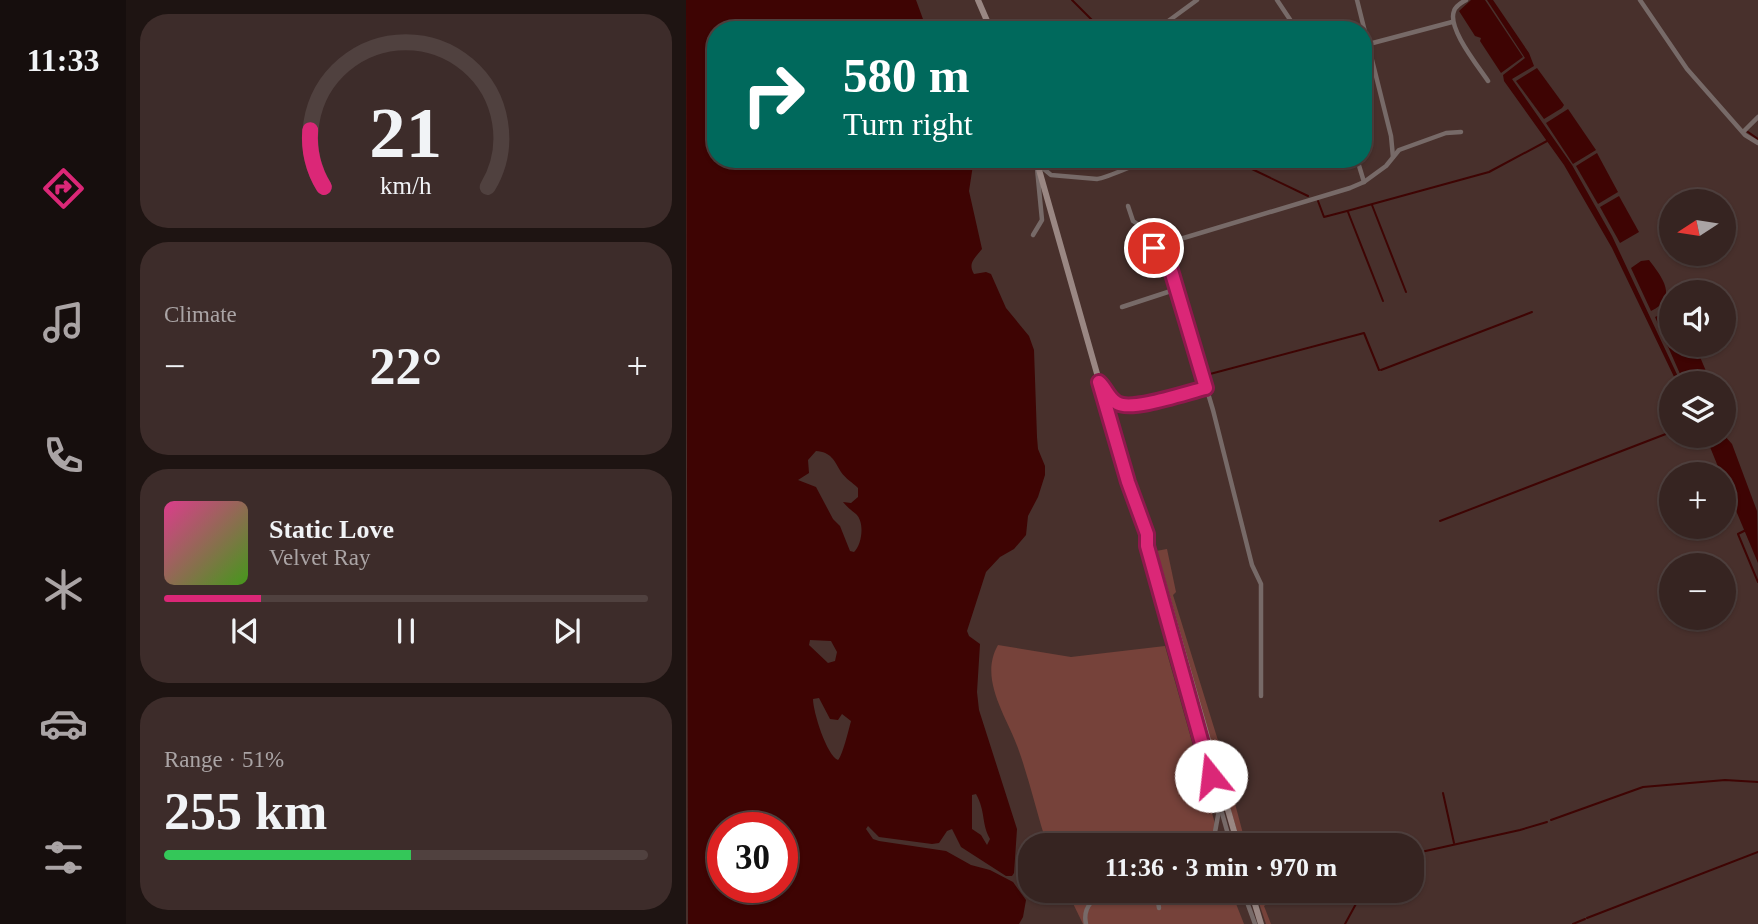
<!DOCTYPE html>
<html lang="en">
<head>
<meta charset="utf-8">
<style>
  :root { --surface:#362421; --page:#3d2c2a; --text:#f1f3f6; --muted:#aaa4a5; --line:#50413f; --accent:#db2777 }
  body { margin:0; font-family:Georgia,serif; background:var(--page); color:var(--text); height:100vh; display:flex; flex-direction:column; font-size:26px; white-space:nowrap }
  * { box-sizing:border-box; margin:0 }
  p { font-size:23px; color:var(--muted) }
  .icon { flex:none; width:38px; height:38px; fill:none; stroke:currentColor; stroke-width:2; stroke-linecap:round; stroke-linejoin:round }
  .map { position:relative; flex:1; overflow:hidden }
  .drawer { display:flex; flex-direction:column; gap:14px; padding:14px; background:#1e1412; width:560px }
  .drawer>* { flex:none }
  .top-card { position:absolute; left:21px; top:21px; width:665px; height:147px; border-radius:28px; box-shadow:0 2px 5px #0004,0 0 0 2px var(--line); background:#00695c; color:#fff; overflow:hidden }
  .needle { width:46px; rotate:258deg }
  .fabs { position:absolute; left:973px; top:189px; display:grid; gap:14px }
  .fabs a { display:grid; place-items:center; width:77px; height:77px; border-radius:50%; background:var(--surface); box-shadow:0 2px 5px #0004,0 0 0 2px var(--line); font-size:35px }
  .speed { position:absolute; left:21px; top:812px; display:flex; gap:14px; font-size:35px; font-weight:700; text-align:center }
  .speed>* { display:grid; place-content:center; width:91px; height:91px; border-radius:50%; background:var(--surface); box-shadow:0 2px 5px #0004,0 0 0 2px var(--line); line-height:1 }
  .speed .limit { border:10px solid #d22; background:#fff; color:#111 }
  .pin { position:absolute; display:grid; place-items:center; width:60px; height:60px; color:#fff; margin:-30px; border:4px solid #fff; border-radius:50%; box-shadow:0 2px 7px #0007 }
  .me { position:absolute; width:77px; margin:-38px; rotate:344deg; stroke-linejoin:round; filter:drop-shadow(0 0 5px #0008) }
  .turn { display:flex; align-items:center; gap:24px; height:147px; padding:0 21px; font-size:32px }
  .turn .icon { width:91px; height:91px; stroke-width:2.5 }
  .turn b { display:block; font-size:49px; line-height:60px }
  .big { font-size:52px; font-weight:800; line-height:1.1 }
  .drawer .tile { flex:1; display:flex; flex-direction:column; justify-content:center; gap:10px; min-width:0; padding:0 24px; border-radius:28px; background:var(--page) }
  .drawer .dial { align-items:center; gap:0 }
  .dial svg { height:182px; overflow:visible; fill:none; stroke:var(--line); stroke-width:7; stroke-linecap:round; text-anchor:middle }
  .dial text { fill:var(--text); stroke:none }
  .song { display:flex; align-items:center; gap:21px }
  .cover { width:84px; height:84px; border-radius:10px; background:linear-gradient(135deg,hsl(330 70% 55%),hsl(100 70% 35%)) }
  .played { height:7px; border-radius:4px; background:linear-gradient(90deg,var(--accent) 20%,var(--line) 20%) }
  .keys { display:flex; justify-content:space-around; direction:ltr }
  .heat { display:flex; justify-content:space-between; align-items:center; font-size:38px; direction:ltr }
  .charge { height:10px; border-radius:5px; background:linear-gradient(90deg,#34c759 51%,var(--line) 0) }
  .trip { position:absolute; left:332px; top:833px; width:406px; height:70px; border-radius:28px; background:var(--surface); box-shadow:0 2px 5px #0004,0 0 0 2px var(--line); font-weight:800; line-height:70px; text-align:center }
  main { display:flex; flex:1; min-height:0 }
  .menu { display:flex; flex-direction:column; width:126px; justify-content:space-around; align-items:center; background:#160e0d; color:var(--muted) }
  .menu .icon { width:49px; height:49px }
  .menu .on { color:var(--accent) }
  .menu b { font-size:32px; color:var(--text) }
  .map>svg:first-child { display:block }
  .green { fill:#76423a }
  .water { fill:#3e0403; fill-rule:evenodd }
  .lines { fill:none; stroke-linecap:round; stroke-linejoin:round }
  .stream { stroke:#3e0403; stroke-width:2 }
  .street { stroke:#776a68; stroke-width:4.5 }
  .secondary { stroke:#9a8783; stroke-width:6 }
  .route-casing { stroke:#8e194d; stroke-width:18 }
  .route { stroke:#db2777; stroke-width:12 }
</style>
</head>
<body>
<main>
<nav class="menu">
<b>11:33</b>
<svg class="icon on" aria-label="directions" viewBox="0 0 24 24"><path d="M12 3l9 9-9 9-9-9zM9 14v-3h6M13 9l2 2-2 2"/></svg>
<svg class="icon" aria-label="music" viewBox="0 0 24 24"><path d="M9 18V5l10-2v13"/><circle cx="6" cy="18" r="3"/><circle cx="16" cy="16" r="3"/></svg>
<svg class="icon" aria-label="phone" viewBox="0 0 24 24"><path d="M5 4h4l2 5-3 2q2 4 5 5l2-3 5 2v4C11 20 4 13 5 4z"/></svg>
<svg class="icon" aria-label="climate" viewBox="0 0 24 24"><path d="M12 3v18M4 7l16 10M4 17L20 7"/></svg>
<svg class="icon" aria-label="car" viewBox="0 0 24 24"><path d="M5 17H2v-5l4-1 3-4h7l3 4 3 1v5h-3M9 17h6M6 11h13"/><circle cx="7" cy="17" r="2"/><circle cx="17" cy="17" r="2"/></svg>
<svg class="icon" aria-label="filters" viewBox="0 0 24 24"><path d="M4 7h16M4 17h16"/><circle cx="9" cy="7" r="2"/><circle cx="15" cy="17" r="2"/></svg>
</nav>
<section class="drawer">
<div class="tile dial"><svg viewBox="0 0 100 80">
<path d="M14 69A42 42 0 1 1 86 69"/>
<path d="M14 69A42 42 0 0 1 8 44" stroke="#db2777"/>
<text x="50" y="56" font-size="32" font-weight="700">21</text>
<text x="50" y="72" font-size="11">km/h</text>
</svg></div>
<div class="tile"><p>Climate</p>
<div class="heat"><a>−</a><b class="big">22°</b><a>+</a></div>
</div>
<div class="tile">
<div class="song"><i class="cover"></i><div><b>Static Love</b><p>Velvet Ray</p></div></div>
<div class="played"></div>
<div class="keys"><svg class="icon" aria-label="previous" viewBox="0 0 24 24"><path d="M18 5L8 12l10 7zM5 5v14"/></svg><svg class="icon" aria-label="pause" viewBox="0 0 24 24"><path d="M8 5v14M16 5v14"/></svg><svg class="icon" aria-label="next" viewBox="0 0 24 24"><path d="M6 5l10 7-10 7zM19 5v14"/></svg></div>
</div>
<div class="tile"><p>Range · 51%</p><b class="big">255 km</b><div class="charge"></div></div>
</section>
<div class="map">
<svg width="1072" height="924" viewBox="0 0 1072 924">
  <rect width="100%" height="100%" fill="#48302c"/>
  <g class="green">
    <polygon points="481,549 490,592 487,595 534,747 560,845 555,845 470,551"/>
    <path d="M312,645L385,657L479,646L535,845H361C351,814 344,782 333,751C322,718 292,680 312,645Z"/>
    <polygon points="381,891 545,891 558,924 397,924"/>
    <polygon points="569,891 577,891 581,904 578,906 585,924 580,924"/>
  </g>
  <g class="water">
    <path d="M0,0H230L241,30H30V159H285L287,165L283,191L296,249C290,257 281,263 288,274L300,272L305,274L320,308L343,336L348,350L351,437L352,449L359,466V475L352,497L342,516L340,535L328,549L314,557L300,572L281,631L283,636L294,644L291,692L293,710L331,829L328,873L326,876H320L275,847L266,829L261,831L253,843L246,844L193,837L182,826L180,829L187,839L193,841L260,851L285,865L304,870L327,882L340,900L337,917L333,924H2ZM130,451C145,452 148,460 155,472C159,478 167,483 172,488V497L165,503L157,502C161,507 165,510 170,514C179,522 176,545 168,552L164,551L154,526L147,519L130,487L112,480L123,473L122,460ZM124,640L145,641L151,652L149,661L142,663L123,645ZM133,698L144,719L152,720L156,714L165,721C163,729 156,757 152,760C141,756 127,712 127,699ZM290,794C300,812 295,823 304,839L301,845L295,835L286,829V795ZM37,828H96V887H37Z"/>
    <polygon points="785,0 799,0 837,57 815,73 794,41 795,38 789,36 773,11"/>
    <polygon points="801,0 807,0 843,53 848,66 826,79 886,165 926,236 995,383 991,383 926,248 878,165 818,81 817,75 839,58"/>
    <polygon points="851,68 878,105 876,108 858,119 830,81"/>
    <polygon points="882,109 910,150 887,164 860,123"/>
    <polygon points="911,153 932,192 912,204 890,166"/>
    <polygon points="933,196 953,232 934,243 914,207"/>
    <path d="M963,260C976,277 993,298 965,311L945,268L955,261Z"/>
    <polygon points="985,310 985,345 1009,345 1025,383 998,383 969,317"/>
    <polygon points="1038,435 1046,444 1071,511 1072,563 1038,482 1038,474 1035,474 1024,447 1012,436"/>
  </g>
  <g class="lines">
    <g class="stream">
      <polyline points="386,0 416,30"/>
      <polyline points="1062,132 1072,139"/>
      <polyline points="545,159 622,196"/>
      <polyline points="632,201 638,217 661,211 803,172 861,141"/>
      <polyline points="686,205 720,292"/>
      <polyline points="662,212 697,301"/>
      <polyline points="695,370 846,312"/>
      <polyline points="524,374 678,333 693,370"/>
      <polyline points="754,521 985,432"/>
      <polyline points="1060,530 1052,534 1072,582"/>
      <polyline points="757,793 768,843"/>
      <polyline points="865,820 957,787 1039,780 1072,782"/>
      <polyline points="726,854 834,830 861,822"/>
      <polyline points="901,918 1072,852"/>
      <polyline points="659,924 677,891"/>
      <polyline points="887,924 899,919"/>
    </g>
    <g class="street">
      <polyline points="591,0 611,30"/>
      <polyline points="671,0 705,136 707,157"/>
      <path d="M780,0C775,3 770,5 768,11C761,28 792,66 802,81"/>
      <polyline points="954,0 1001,69 1059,135 1072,143"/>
      <polyline points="470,30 511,0"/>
      <polyline points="683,44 766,22"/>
      <polyline points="1057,132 1072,117"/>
      <polyline points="671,159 678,182"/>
      <path d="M352,164L365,175L411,179C421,178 452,163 465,159"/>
      <polyline points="442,206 447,221 462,231 468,248 479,250"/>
      <polyline points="347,235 356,220 351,168"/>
      <polyline points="436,307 491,289"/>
      <polyline points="416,384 425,399 440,406 520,388"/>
      <polyline points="461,538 461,546 545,845"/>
      <polyline points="575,696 575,584 566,565 527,410 479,250 481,243 664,188 678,182 700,166 713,150 760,133 775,132"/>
      <polyline points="520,845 529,832 533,810"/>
      <polyline points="557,891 569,924"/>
      <polyline points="473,908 471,895 476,891"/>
      <path d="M400,924C396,906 408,897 424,891"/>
    </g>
    <g class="secondary">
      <polyline points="292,0 305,30"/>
      <polyline points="350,159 433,451 473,569 552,845"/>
      <polyline points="565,891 575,924"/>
    </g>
  </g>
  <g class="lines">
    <g class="route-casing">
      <path id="route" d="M468,248L479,250L520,388C502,392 446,412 431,403C422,398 420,388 413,382L442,482L461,534V546L525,776"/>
    </g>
    <use href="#route" class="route"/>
  </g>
</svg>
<div class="fabs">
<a><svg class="needle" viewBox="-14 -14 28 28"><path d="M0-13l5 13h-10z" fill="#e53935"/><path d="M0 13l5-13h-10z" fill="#aaa4a5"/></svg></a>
<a><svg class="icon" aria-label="sound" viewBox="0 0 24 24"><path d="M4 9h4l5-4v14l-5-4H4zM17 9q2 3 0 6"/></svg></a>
<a><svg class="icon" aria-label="layers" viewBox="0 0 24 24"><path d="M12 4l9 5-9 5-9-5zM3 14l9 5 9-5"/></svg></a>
<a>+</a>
<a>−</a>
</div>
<div class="speed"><div class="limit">30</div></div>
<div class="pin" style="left:468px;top:248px;background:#d93025"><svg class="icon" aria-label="arrive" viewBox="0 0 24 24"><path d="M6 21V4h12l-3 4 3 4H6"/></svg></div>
<svg class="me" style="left:525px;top:776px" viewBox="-20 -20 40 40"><circle r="19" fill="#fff"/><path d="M0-13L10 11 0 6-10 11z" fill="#db2777"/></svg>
<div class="trip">11:36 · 3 min · 970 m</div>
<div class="top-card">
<div class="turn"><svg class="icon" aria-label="right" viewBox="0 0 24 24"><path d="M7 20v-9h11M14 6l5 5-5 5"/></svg><div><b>580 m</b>Turn right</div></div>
</div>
</div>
</main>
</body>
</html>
